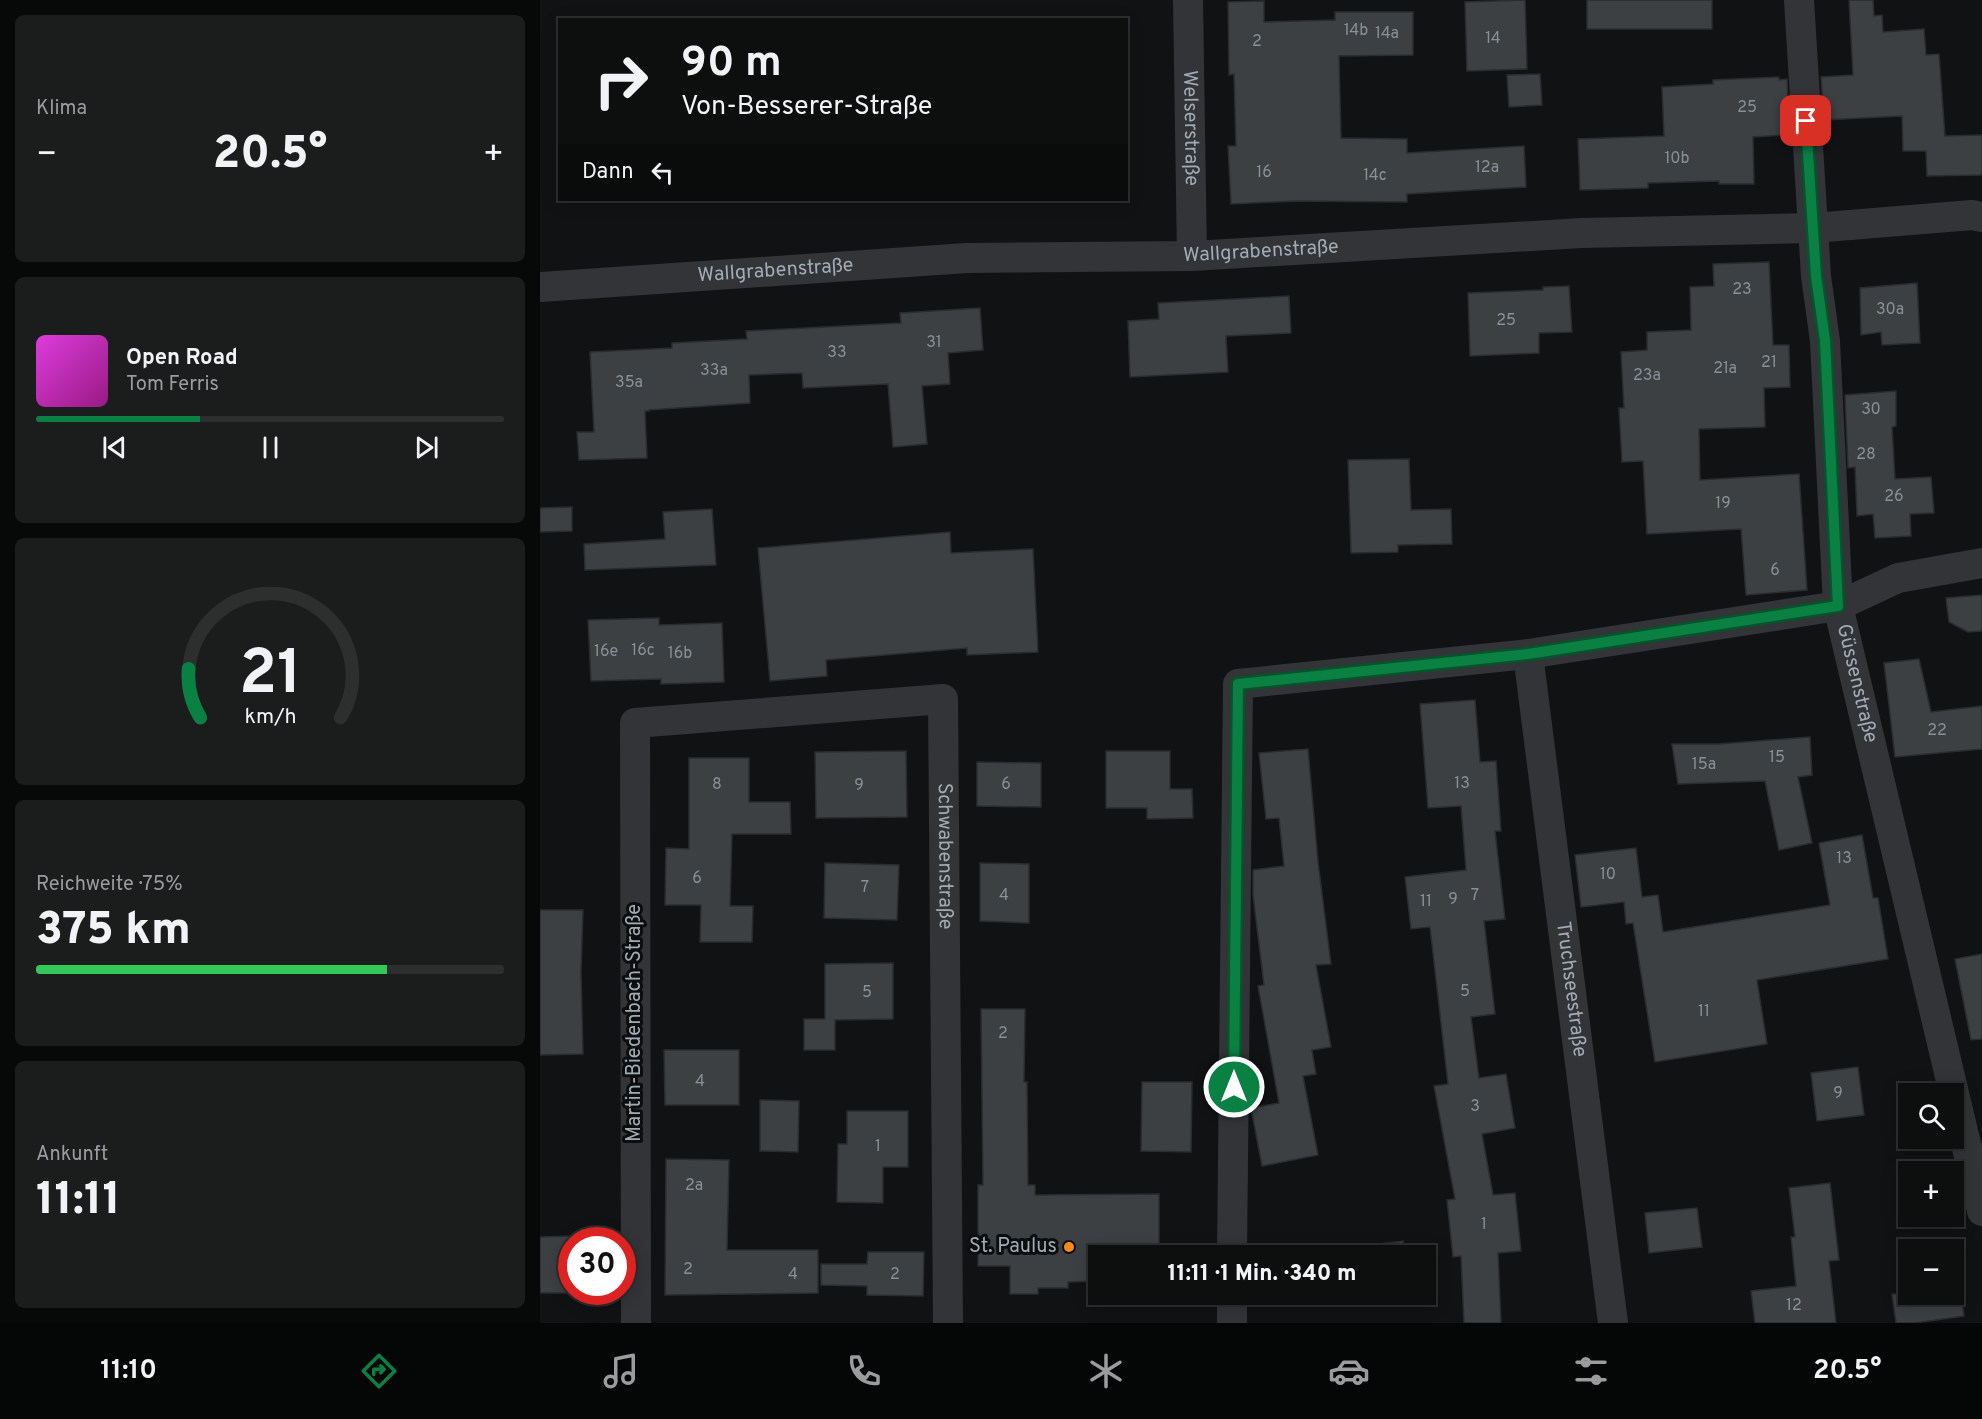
<!DOCTYPE html>
<html lang="de">
<head>
<meta charset="utf-8">
<style>
  :root { --surface:#0d0e0e; --page:#1b1c1c; --text:#f1f3f6; --muted:#9a9c9e; --line:#2d2e2e; --accent:#0b8043 }
  body { margin:0; font-family:Overpass,sans-serif; background:var(--page); color:var(--text); height:100vh; display:flex; flex-direction:column; font-size:22px; white-space:nowrap }
  * { box-sizing:border-box; margin:0 }
  p { font-size:20px; color:var(--muted) }
  .icon { flex:none; width:33px; height:33px; fill:none; stroke:currentColor; stroke-width:2; stroke-linecap:round; stroke-linejoin:round }
  .map { position:relative; flex:1; overflow:hidden }
  .panel { display:flex; flex-direction:column; gap:15px; padding:15px; background:#070808; width:540px }
  .panel>* { flex:none }
  .top-card { position:absolute; left:18px; top:18px; width:570px; height:183px; border-radius:0px; box-shadow:0 3px 15px #0003,0 0 0 2px var(--line); background:#0d0e0e; color:var(--text); overflow:hidden }
  .buttons { position:absolute; left:1358px; top:1083px; display:grid; gap:12px }
  .buttons a { display:grid; place-items:center; width:66px; height:66px; border-radius:0px; background:var(--surface); box-shadow:0 3px 15px #0003,0 0 0 2px var(--line); font-size:30px }
  .speed { position:absolute; left:18px; top:1227px; display:flex; gap:12px; font-size:30px; font-weight:700; text-align:center }
  .speed>* { display:grid; place-content:center; width:78px; height:78px; border-radius:50%; background:var(--surface); box-shadow:0 3px 15px #0003,0 0 0 2px var(--line); line-height:1 }
  .speed .limit { border:9px solid #d22; background:#fff; color:#111 }
  .pin { position:absolute; display:grid; place-items:center; width:51px; height:51px; color:#fff; margin:-26px; border-radius:12px; box-shadow:0 3px 9px #0006 }
  .me { position:absolute; width:66px; margin:-33px; rotate:0deg; stroke-linejoin:round; filter:drop-shadow(0 0 4px #0008) }
  .turn { display:flex; align-items:center; gap:21px; height:126px; padding:0 24px; font-size:27px }
  .turn .icon { width:78px; height:78px; stroke-width:2.5 }
  .turn b { display:block; font-size:42px; line-height:51px }
  .then { display:flex; align-items:center; height:57px; padding:0 24px; background:#0003; gap:12px; font-size:22px }
  .big { font-size:45px; font-weight:800; line-height:1.1 }
  .panel .tile { flex:1; display:flex; flex-direction:column; justify-content:center; gap:9px; min-width:0; padding:0 21px; border-radius:9px; background:var(--page) }
  .panel .dial { align-items:center; gap:0 }
  .dial svg { height:156px; overflow:visible; fill:none; stroke:var(--line); stroke-width:7; stroke-linecap:round; text-anchor:middle }
  .dial text { fill:var(--text); stroke:none }
  .song { display:flex; align-items:center; gap:18px }
  .cover { width:72px; height:72px; border-radius:9px; background:linear-gradient(135deg,hsl(300 70% 55%),hsl(310 70% 35%)) }
  .played { height:6px; border-radius:3px; background:linear-gradient(90deg,var(--accent) 35%,var(--line) 35%) }
  .keys { display:flex; justify-content:space-around; direction:ltr }
  .heat { display:flex; justify-content:space-between; align-items:center; font-size:33px; direction:ltr }
  .charge { height:9px; border-radius:4px; background:linear-gradient(90deg,#34c759 75%,var(--line) 0) }
  .trip { position:absolute; left:548px; top:1245px; width:348px; height:60px; border-radius:0px; background:var(--surface); box-shadow:0 3px 15px #0003,0 0 0 2px var(--line); font-weight:800; line-height:60px; text-align:center }
  .menu { display:flex; height:96px; justify-content:space-around; align-items:center; background:#050606; color:var(--muted) }
  .menu .icon { width:42px; height:42px }
  .menu .current { color:var(--accent) }
  .menu b { font-size:27px; color:var(--text) }
  main { display:flex; flex:1; min-height:0 }
  .map>svg:first-child { display:block }
  .building { fill:#3d4043; stroke:#2b2c2f; stroke-width:1.5 }
  .lines { fill:none; stroke-linecap:round; stroke-linejoin:round }
  .minor { stroke:#323438; stroke-width:30 }
  .route-casing { stroke:#07532c; stroke-width:15 }
  .route { stroke:#0b8043; stroke-width:10 }
  .poi-dot { fill:#ff891d; stroke:#0c0d0e; stroke-width:2 }
  .labels { text-anchor:middle; dominant-baseline:central; stroke-width:6; stroke-linejoin:round; paint-order:stroke }
  .number-label { font-size:16px; fill:#889098 }
  .street-label { font-size:20px; fill:#a1abb5; stroke:#0c0d0e }
  .poi-label { font-size:20px; fill:#a1abb5; stroke:#0c0d0e; text-anchor:end }
</style>
</head>
<body>
<main>
<section class="panel">
<div class="tile"><p>Klima</p>
<div class="heat"><a>−</a><b class="big">20.5°</b><a>+</a></div>
</div>
<div class="tile">
<div class="song"><i class="cover"></i><div><b>Open Road</b><p>Tom Ferris</p></div></div>
<div class="played"></div>
<div class="keys"><svg class="icon" aria-label="previous" viewBox="0 0 24 24"><path d="M18 5L8 12l10 7zM5 5v14"/></svg><svg class="icon" aria-label="pause" viewBox="0 0 24 24"><path d="M8 5v14M16 5v14"/></svg><svg class="icon" aria-label="next" viewBox="0 0 24 24"><path d="M6 5l10 7-10 7zM19 5v14"/></svg></div>
</div>
<div class="tile dial"><svg viewBox="0 0 100 80">
<path d="M14 69A42 42 0 1 1 86 69"/>
<path d="M14 69A42 42 0 0 1 8 44" stroke="#0b8043"/>
<text x="50" y="56" font-size="32" font-weight="700">21</text>
<text x="50" y="72" font-size="11">km/h</text>
</svg></div>
<div class="tile"><p>Reichweite · 75%</p><b class="big">375 km</b><div class="charge"></div></div>
<div class="tile"><p>Ankunft</p><b class="big">11:11</b></div>
</section>
<div class="map">
<svg width="1442" height="1323" viewBox="0 0 1442 1323">
  <rect width="100%" height="100%" fill="#111213"/>
  <g class="building">
    <polygon points="985,0 987,69 927,71 925,2"/>
    <rect x="1047" y="0" width="125" height="29"/>
    <polygon points="1309,0 1333,0 1334,16 1342,15 1343,32 1384,29 1386,55 1399,54 1405,136 1442,135 1442,175 1387,176 1386,151 1363,151 1362,116 1284,120 1281,77 1313,75"/>
    <polygon points="724,1 724,22 795,20 795,12 873,12 873,55 799,56 801,138 867,139 867,153 984,146 986,187 867,194 867,202 755,201 691,204 688,146 696,146 694,74 689,75 688,2"/>
    <polygon points="1000,74 1002,105 969,107 967,75"/>
    <polygon points="1239,77 1239,80 1247,79 1249,122 1241,122 1242,135 1213,137 1214,184 1179,184 1179,181 1108,183 1108,188 1040,190 1038,139 1124,136 1122,87 1173,84 1173,80"/>
    <polygon points="1229,262 1233,345 1249,345 1250,387 1224,388 1225,427 1159,429 1160,480 1259,474 1267,590 1206,595 1201,529 1107,534 1103,461 1082,462 1079,408 1084,408 1081,352 1107,350 1107,332 1151,330 1150,287 1174,286 1173,264"/>
    <polygon points="1377,283 1380,343 1342,345 1341,332 1321,335 1320,288"/>
    <polygon points="1029,286 1032,332 999,333 999,353 930,356 928,293 1003,290 1003,287"/>
    <polygon points="749,296 751,333 686,336 688,372 590,377 588,321 619,319 618,303"/>
    <polygon points="440,308 443,350 408,353 410,384 382,386 387,444 353,447 348,384 263,388 262,373 209,375 210,403 109,410 109,411 105,411 107,458 39,460 37,432 54,432 50,352 132,348 132,343 207,339 206,331 361,323 360,313"/>
    <polygon points="1356,391 1356,426 1352,427 1355,479 1391,477 1394,513 1370,514 1371,536 1335,538 1333,514 1317,516 1315,467 1308,468 1305,395"/>
    <polygon points="869,459 871,510 911,509 912,544 858,545 858,552 811,553 808,460"/>
    <polygon points="32,507 32,531 0,532 0,508"/>
    <polygon points="172,509 176,565 45,570 44,544 125,539 123,512"/>
    <polygon points="410,532 411,553 493,549 498,652 427,655 427,648 286,660 287,676 230,681 218,548"/>
    <polygon points="1442,595 1442,631 1428,632 1409,622 1406,598"/>
    <polygon points="119,618 119,625 182,623 184,682 121,684 121,679 51,681 48,620"/>
    <polygon points="1379,659 1391,712 1442,706 1442,749 1355,757 1344,663"/>
    <polygon points="935,700 940,762 956,761 961,831 955,831 965,919 944,921 955,1014 931,1017 939,1078 966,1074 975,1128 942,1134 953,1195 975,1193 981,1251 958,1253 961,1323 924,1323 921,1256 913,1257 907,1200 915,1199 894,1086 908,1084 890,927 871,929 865,877 926,870 921,806 888,808 880,704"/>
    <polygon points="1270,737 1272,775 1258,777 1272,843 1239,850 1225,781 1138,784 1132,744 1179,744"/>
    <polygon points="768,749 778,862 791,964 776,965 791,1047 772,1050 776,1074 763,1076 778,1155 722,1166 711,1108 739,1103 718,986 724,985 713,895 713,870 744,866 739,818 726,819 719,753"/>
    <polygon points="366,751 367,817 276,818 275,752"/>
    <polygon points="566,751 630,751 630,789 652,789 653,818 607,819 607,808 566,808"/>
    <polygon points="149,758 209,758 209,802 250,802 251,834 192,834 190,906 213,906 212,942 160,942 161,905 125,905 126,848 149,849"/>
    <polygon points="437,762 501,763 501,807 437,806"/>
    <polygon points="1322,835 1333,898 1338,898 1348,959 1217,980 1227,1044 1115,1062 1093,923 1086,924 1084,902 1041,907 1035,855 1096,848 1102,897 1118,895 1123,932 1290,905 1279,843"/>
    <polygon points="285,863 359,865 357,920 284,918"/>
    <polygon points="440,863 489,864 489,923 440,921"/>
    <polygon points="0,910 43,910 41,972 43,1054 0,1055"/>
    <polygon points="1442,954 1442,1039 1431,1040 1415,959"/>
    <polygon points="353,963 353,1019 295,1020 295,1050 264,1050 264,1019 285,1019 285,964"/>
    <polygon points="441,1009 485,1009 484,1082 487,1082 488,1185 495,1185 495,1195 619,1194 619,1256 558,1256 558,1281 528,1282 528,1288 498,1288 498,1294 470,1294 470,1266 438,1266 438,1185 443,1185"/>
    <polygon points="124,1050 199,1050 199,1105 125,1105"/>
    <polygon points="1318,1067 1324,1115 1277,1121 1271,1073"/>
    <polygon points="602,1082 652,1082 651,1152 601,1151"/>
    <polygon points="220,1100 259,1101 258,1152 220,1151"/>
    <polygon points="307,1111 368,1111 368,1167 343,1167 343,1203 297,1202 298,1144 307,1144"/>
    <polygon points="126,1159 189,1160 187,1250 278,1250 278,1293 125,1295"/>
    <polygon points="1290,1183 1299,1260 1289,1261 1296,1323 1215,1323 1211,1291 1256,1286 1251,1237 1255,1237 1249,1188"/>
    <polygon points="1157,1208 1162,1247 1109,1253 1105,1213"/>
    <polygon points="32,1236 32,1293 0,1293 0,1237"/>
    <polygon points="863,1241 865,1256 816,1256 815,1247"/>
    <polygon points="328,1252 384,1252 383,1296 327,1295 327,1286 281,1285 281,1264 327,1264"/>
    <polygon points="821,1294 871,1294 871,1296 822,1302"/>
    <polygon points="1352,1294 1421,1294 1424,1316 1375,1323 1356,1323"/>
  </g>
  <g class="lines">
    <g class="minor">
      <path id="s1" d="M648,0L652,256"/>
      <path id="s2" d="M1259,0L1276,276L1285,341L1298,606L1442,1211"/>
      <path id="s3" d="M0,287L427,258L652,256L1042,233L1273,228L1432,215L1442,217"/>
      <path id="s4" d="M988,654L1073,1323"/>
      <polyline points="692,1256 698,684 988,654 1298,606 1358,578 1442,563"/>
      <path id="s5" d="M96,1323L95,723L403,699L408,1323"/>
      <polyline points="692,1323 692,1294"/>
    </g>
  </g>
  <g class="lines">
    <g class="route-casing">
      <polyline id="route" points="694,1087 698,684 988,654 1298,606 1285,340 1276,276 1266,121"/>
    </g>
    <use href="#route" class="route"/>
  </g>
  <circle class="poi-dot" cx="529" cy="1247" r="6"/>
  <g class="labels">
    <g class="number-label">
      <text x="816" y="31">14b</text>
      <text x="847" y="34">14a</text>
      <text x="953" y="39">14</text>
      <text x="717" y="42">2</text>
      <text x="1207" y="108">25</text>
      <text x="1137" y="159">10b</text>
      <text x="947" y="168">12a</text>
      <text x="724" y="173">16</text>
      <text x="835" y="176">14c</text>
      <text x="1202" y="290">23</text>
      <text x="1350" y="310">30a</text>
      <text x="966" y="321">25</text>
      <text x="394" y="343">31</text>
      <text x="297" y="353">33</text>
      <text x="1229" y="363">21</text>
      <text x="1185" y="369">21a</text>
      <text x="174" y="371">33a</text>
      <text x="1107" y="376">23a</text>
      <text x="89" y="383">35a</text>
      <text x="1331" y="410">30</text>
      <text x="1326" y="455">28</text>
      <text x="1354" y="497">26</text>
      <text x="1183" y="504">19</text>
      <text x="1235" y="571">6</text>
      <text x="103" y="651">16c</text>
      <text x="66" y="652">16e</text>
      <text x="140" y="654">16b</text>
      <text x="1397" y="731">22</text>
      <text x="1237" y="758">15</text>
      <text x="1164" y="765">15a</text>
      <text x="922" y="784">13</text>
      <text x="177" y="785">8</text>
      <text x="466" y="785">6</text>
      <text x="319" y="786">9</text>
      <text x="1304" y="859">13</text>
      <text x="1068" y="875">10</text>
      <text x="157" y="879">6</text>
      <text x="325" y="888">7</text>
      <text x="464" y="896">4</text>
      <text x="935" y="896">7</text>
      <text x="913" y="900">9</text>
      <text x="886" y="902">11</text>
      <text x="925" y="992">5</text>
      <text x="327" y="993">5</text>
      <text x="1164" y="1012">11</text>
      <text x="463" y="1034">2</text>
      <text x="160" y="1082">4</text>
      <text x="1298" y="1094">9</text>
      <text x="935" y="1107">3</text>
      <text x="338" y="1147">1</text>
      <text x="154" y="1186">2a</text>
      <text x="944" y="1225">1</text>
      <text x="148" y="1270">2</text>
      <text x="253" y="1275">4</text>
      <text x="355" y="1275">2</text>
      <text x="1254" y="1306">12</text>
    </g>
    <g class="street-label">
      <text stroke="none"><textPath href="#s1" startOffset="128">Welserstraße</textPath></text>
      <text stroke="none"><textPath href="#s3" startOffset="722">Wallgrabenstraße</textPath></text>
      <text stroke="none"><textPath href="#s3" startOffset="236">Wallgrabenstraße</textPath></text>
      <text stroke="none"><textPath href="#s2" startOffset="687">Güssenstraße</textPath></text>
      <text stroke="none"><textPath href="#s5" startOffset="1066">Schwabenstraße</textPath></text>
      <text stroke="none"><textPath href="#s4" startOffset="338">Truchseestraße</textPath></text>
      <text transform="translate(95 1023) rotate(-90)">Martin-Biedenbach-Straße</text>
    </g>
    <g class="poi-label">
      <text x="517" y="1247">St. Paulus</text>
    </g>
  </g>
</svg>
<div class="buttons">
<a><svg class="icon" aria-label="search" viewBox="0 0 24 24"><circle cx="10" cy="10" r="6"/><path d="M15 15l6 6"/></svg></a>
<a>+</a>
<a>−</a>
</div>
<div class="speed"><div class="limit">30</div></div>
<div class="pin" style="left:1266px;top:121px;background:#d93025"><svg class="icon" aria-label="arrive" viewBox="0 0 24 24"><path d="M6 21V4h12l-3 4 3 4H6"/></svg></div>
<svg class="me" style="left:694px;top:1087px" viewBox="-20 -20 40 40"><circle r="17" fill="#0b8043" stroke="#fff" stroke-width="3"/><path d="M0-11L8 9 0 5-8 9z" fill="#fff"/></svg>
<div class="trip">11:11 · 1 Min. · 340 m</div>
<div class="top-card">
<div class="turn"><svg class="icon" aria-label="right" viewBox="0 0 24 24"><path d="M7 20v-9h11M14 6l5 5-5 5"/></svg><div><b>90 m</b>Von-Besserer-Straße</div></div>
<div class="then">Dann<svg class="icon" aria-label="left" viewBox="0 0 24 24"><path d="M17 20v-9H6M10 6l-5 5 5 5"/></svg></div>
</div>
</div>
</main>
<nav class="menu">
<b>11:10</b>
<svg class="icon current" aria-label="directions" viewBox="0 0 24 24"><path d="M12 3l9 9-9 9-9-9zM9 14v-3h6M13 9l2 2-2 2"/></svg>
<svg class="icon" aria-label="music" viewBox="0 0 24 24"><path d="M9 18V5l10-2v13"/><circle cx="6" cy="18" r="3"/><circle cx="16" cy="16" r="3"/></svg>
<svg class="icon" aria-label="phone" viewBox="0 0 24 24"><path d="M5 4h4l2 5-3 2q2 4 5 5l2-3 5 2v4C11 20 4 13 5 4z"/></svg>
<svg class="icon" aria-label="climate" viewBox="0 0 24 24"><path d="M12 3v18M4 7l16 10M4 17L20 7"/></svg>
<svg class="icon" aria-label="car" viewBox="0 0 24 24"><path d="M5 17H2v-5l4-1 3-4h7l3 4 3 1v5h-3M9 17h6M6 11h13"/><circle cx="7" cy="17" r="2"/><circle cx="17" cy="17" r="2"/></svg>
<svg class="icon" aria-label="filters" viewBox="0 0 24 24"><path d="M4 7h16M4 17h16"/><circle cx="9" cy="7" r="2"/><circle cx="15" cy="17" r="2"/></svg>
<b>20.5°</b>
</nav>
</body>
</html>
